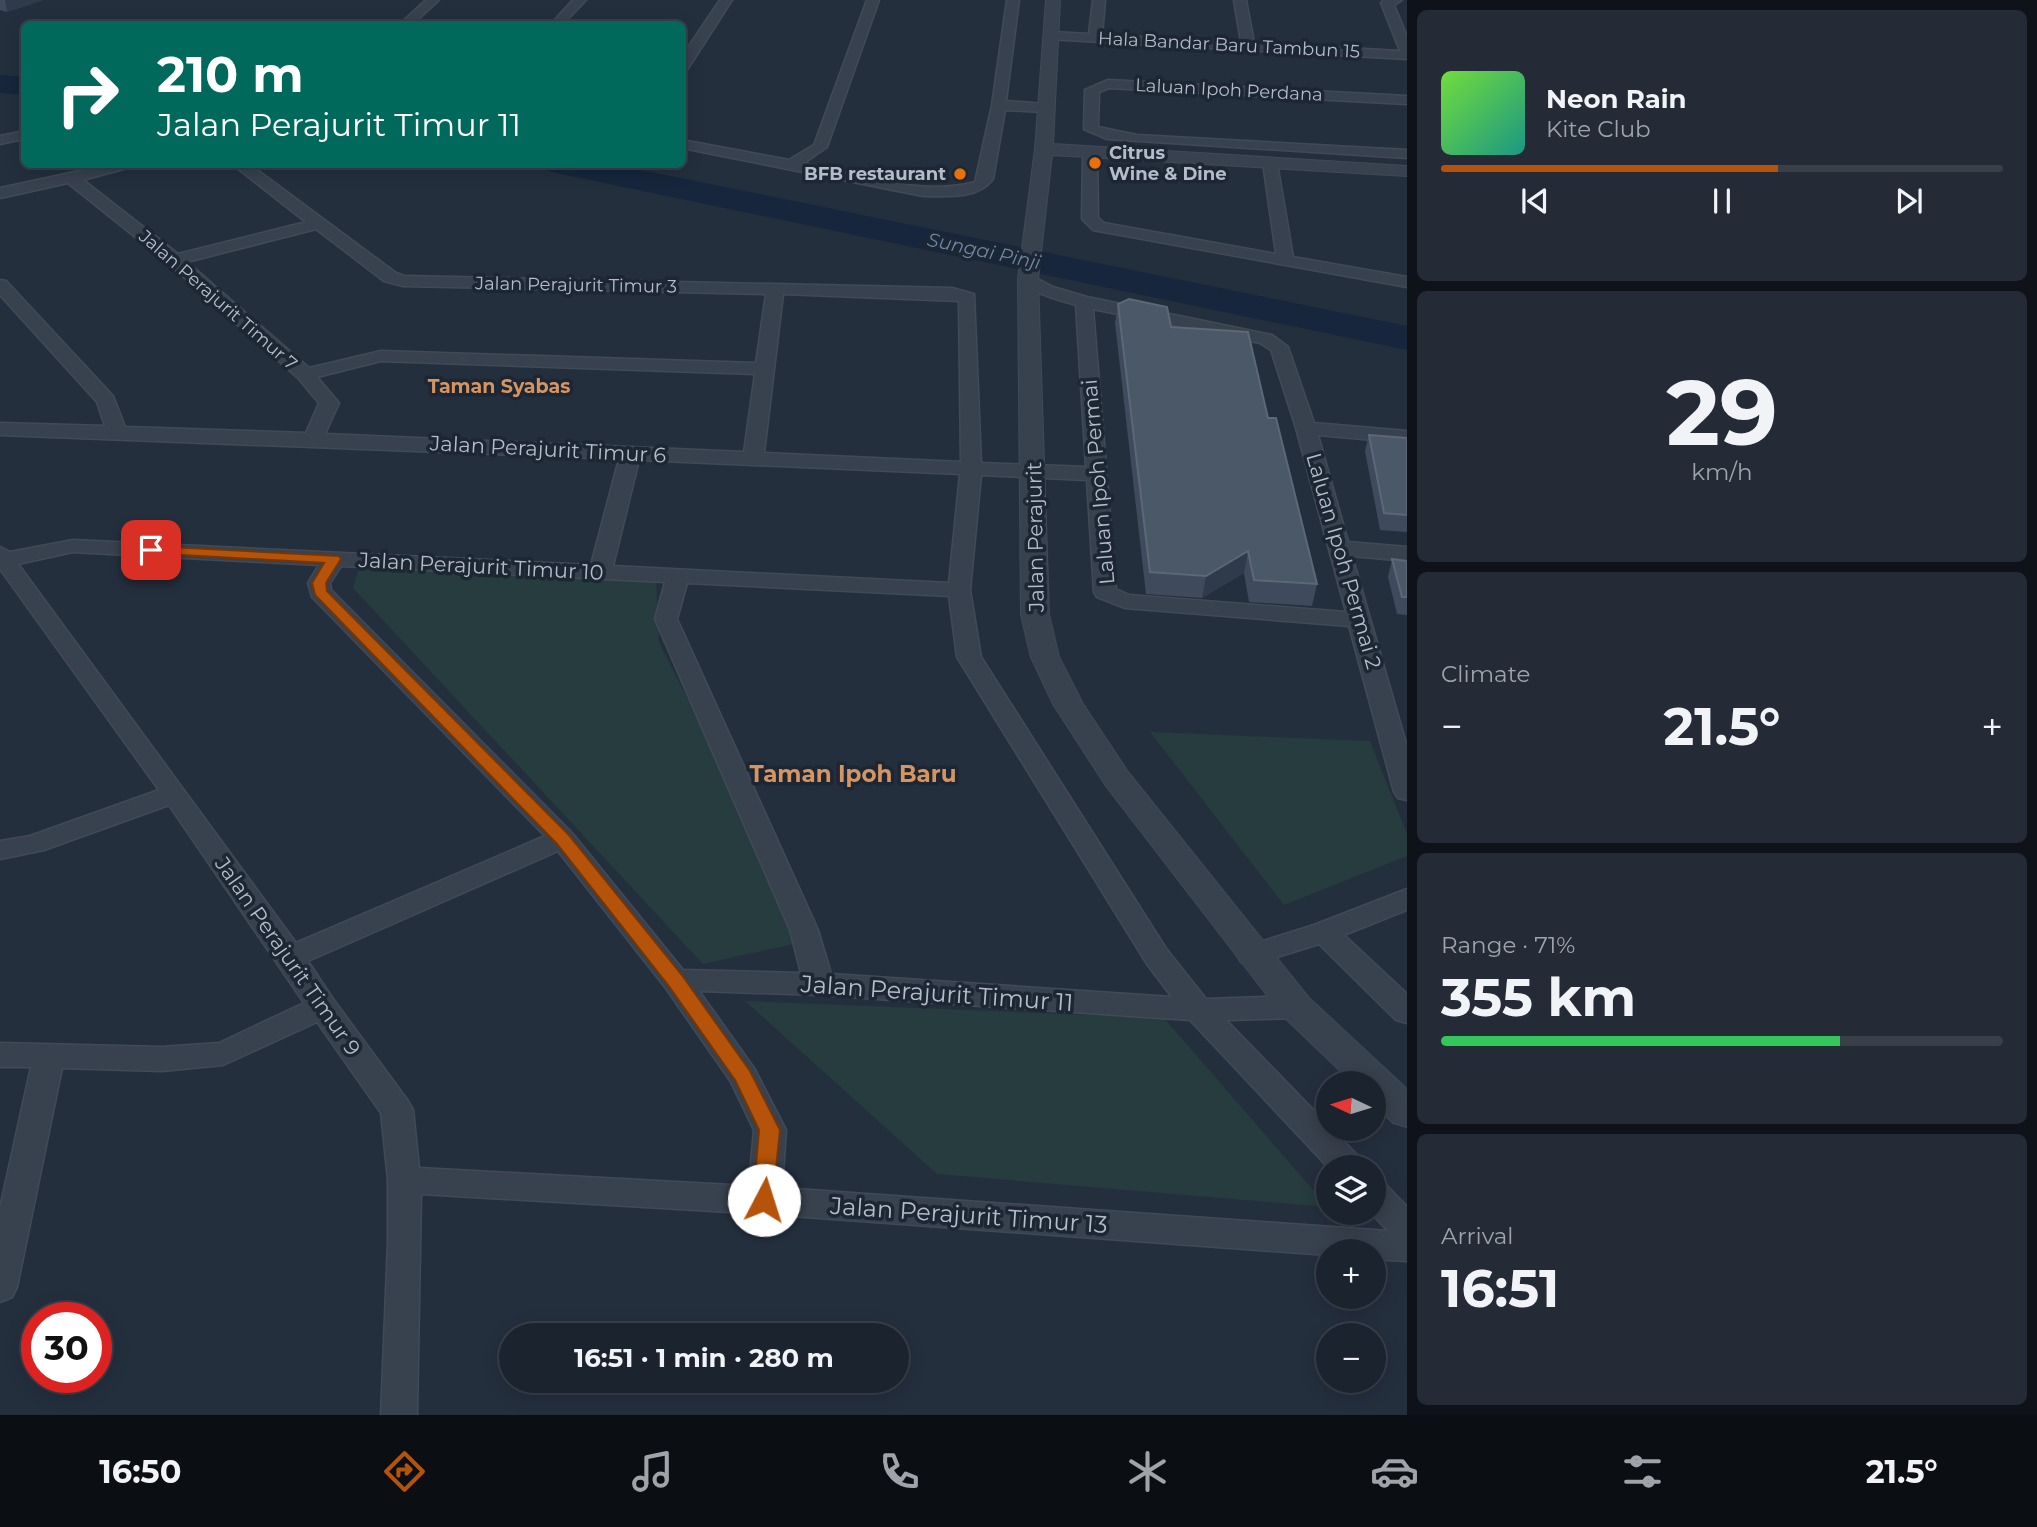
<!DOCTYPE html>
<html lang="en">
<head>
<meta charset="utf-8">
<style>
  :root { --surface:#1b232e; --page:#242b36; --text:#f1f3f6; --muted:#a0a4aa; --line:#39404a; --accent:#b45309 }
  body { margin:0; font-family:Montserrat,sans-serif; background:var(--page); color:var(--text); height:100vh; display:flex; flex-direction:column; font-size:26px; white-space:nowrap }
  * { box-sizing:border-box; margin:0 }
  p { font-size:23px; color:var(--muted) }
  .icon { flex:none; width:38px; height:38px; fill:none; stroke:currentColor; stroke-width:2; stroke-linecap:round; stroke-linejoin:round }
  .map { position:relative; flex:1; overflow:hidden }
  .drawer { display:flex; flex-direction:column; gap:10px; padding:10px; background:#0f1319; width:630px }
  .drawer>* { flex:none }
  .top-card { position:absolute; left:21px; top:21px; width:665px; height:147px; border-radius:10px; box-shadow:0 4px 18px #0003,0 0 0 2px var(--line); background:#00695c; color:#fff; overflow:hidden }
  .needle { width:46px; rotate:274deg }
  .buttons { position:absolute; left:1316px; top:1071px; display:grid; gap:14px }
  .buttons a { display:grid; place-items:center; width:70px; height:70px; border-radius:50%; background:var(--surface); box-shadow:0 4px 18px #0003,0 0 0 2px var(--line); font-size:35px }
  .speed { position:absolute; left:21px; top:1302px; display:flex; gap:14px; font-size:35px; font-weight:700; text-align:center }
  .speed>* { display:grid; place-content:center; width:91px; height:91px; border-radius:50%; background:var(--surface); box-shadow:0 4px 18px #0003,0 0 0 2px var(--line); line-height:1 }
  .speed .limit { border:10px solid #d22; background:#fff; color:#111 }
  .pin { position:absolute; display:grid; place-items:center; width:60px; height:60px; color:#fff; margin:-30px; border-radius:14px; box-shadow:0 4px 10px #0006 }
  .me { position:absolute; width:77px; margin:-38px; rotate:5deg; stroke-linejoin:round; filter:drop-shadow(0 0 5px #0008) }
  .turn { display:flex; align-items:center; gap:24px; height:147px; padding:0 21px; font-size:32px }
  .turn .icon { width:91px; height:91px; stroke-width:2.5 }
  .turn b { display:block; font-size:49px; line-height:60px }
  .big { font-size:52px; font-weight:700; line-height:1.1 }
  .drawer .card { flex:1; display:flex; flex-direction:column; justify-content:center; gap:10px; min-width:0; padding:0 24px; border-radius:10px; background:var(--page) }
  .drawer .dial { align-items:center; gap:0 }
  .dial b { font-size:91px; line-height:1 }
  .song { display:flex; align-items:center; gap:21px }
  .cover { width:84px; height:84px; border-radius:10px; background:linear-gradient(135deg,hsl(100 70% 55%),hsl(170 70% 35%)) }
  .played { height:7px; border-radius:4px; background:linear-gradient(90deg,var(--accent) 60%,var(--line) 60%) }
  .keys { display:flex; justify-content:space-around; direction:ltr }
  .heat { display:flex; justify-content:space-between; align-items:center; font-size:38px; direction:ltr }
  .charge { height:10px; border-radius:5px; background:linear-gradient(90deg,#34c759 71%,var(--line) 0) }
  .trip { position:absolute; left:499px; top:1323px; width:410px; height:70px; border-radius:35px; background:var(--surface); box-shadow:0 4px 18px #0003,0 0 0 2px var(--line); font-weight:700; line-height:70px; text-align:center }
  .menu { display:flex; height:112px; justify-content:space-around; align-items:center; background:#0b0e12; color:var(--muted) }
  .menu .icon { width:49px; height:49px }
  .menu .active { color:var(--accent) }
  .menu b { font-size:32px; color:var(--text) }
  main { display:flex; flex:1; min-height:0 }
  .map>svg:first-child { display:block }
  .green { fill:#263c3f }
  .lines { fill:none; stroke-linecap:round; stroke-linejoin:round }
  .river { fill:#17263c; fill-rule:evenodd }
  .minor-casing { stroke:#414a57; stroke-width:3 }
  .tertiary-casing { stroke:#414a57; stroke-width:2 }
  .minor { fill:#38414e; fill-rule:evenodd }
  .tertiary { fill:#38414e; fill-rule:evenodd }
  .wall { fill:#3f4b5c }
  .shaded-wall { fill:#2f3b4b }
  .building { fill:#4b5868; stroke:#5c6777; stroke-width:2 }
  .route { fill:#b45309; stroke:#753606; stroke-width:2 }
  .food-dot { fill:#e8710a; stroke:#1d2633; stroke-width:2.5 }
  .labels { text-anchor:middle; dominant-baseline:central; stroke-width:7; stroke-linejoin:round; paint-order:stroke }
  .far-street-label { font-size:18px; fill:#b4bcc9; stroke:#1d2633 }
  .far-poi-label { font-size:18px; font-weight:bold; fill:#b4bcc9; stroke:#1d2633; text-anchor:start }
  .far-water-label { font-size:19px; font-style:italic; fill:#6d86a8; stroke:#1d2633 }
  .far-neighbourhood-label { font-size:19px; font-weight:bold; fill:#d59563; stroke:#1d2633 }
  .street-label { font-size:21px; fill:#b4bcc9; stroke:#1d2633 }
  .neighbourhood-label { font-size:23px; font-weight:bold; fill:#d59563; stroke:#1d2633 }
  .near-street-label { font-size:24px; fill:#b4bcc9; stroke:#1d2633 }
</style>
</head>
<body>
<main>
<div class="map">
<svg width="1407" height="1415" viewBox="0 0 1407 1415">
  <rect width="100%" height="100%" fill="#242f3e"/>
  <g class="green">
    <polygon points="360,565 656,578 659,642 790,903 794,944 703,964 353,588"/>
    <polygon points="1150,732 1370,741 1407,834 1407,856 1284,905"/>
    <polygon points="745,1001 1164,1018 1328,1207 937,1174"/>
  </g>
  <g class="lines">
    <g class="river">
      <polygon points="0,75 24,77 24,95 0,93"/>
      <polygon points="545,164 612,164 1407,326 1407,350 561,174 549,171"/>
    </g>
    <g class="minor-casing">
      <g id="minor">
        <polygon points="426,0 439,0 413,24 400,24"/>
        <polygon points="573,0 586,0 563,24 551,24"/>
        <polygon points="720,0 732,0 687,70 682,71 682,56"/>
        <path d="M867,0H879L827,147L804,163C858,174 921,197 975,182L992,105L1007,0H1019L1006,101L1045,104L1052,108L1045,112L1005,110L993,179C977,200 946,196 923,196L682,148V140L789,160L814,145Z"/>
        <polygon points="1093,0 1105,0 1102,35 1241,42 1234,0 1246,0 1254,43 1400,51 1381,3 1384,0 1402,0 1394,5 1407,37 1407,59 1048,39 1048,33 1052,32 1089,34"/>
        <polygon points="1108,80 1407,96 1407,104 1109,88 1099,92 1098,127 1137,135 1407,150 1407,158 1107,139 1084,129 1085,90"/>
        <polygon points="24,131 24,139 0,144 0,136"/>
        <polygon points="1090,147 1097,151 1098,218 1104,223 1276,254 1263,163 1270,159 1277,163 1293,257 1407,277 1407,287 1093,230 1082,219 1083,151"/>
        <path d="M112,164H142L83,180L178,254L306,222L232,164H249L396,273L404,276L952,288L974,294L981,463L1086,467L1076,305C1056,299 1034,295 1020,279L1028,274L1053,287L1087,297L1272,335L1288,347L1314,423L1407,431V443L1318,435L1348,542L1407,547V561L1352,556L1407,747V800L1398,798L1394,792L1349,626L1125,608L1097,597L1094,592L1087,480L981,475L970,590L981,657L1167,950L1206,999L1296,996L1307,999L1311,1007L1307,1015L1296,1018L1226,1020L1360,1158L1364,1167H1328L1190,1020L819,995L699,991L754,1068L786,1130L782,1188L1388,1231L1371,1213H1374V1181L1386,1185L1407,1207V1261L1374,1259V1251H1328V1255L764,1214L421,1194L417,1415H381L388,1242V1180L381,1113L317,1022L223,1065L162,1071L62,1068L17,1287L12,1297L0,1302V1208L31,1067H0V1043L162,1047L219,1043L304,1003L169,805L44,850L0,859V841L30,836L159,790L0,569V547L10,552L73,540L591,565L619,459L0,435V423L105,426L97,402L0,295V280L6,281L113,396L125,427L306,433L319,403L298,378L169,264L68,183L0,198V188ZM316,229L384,281L403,286L766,294L756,363L381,351L309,368L187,262ZM783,294L959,301L961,462L764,453ZM1093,309L1260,343L1271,350L1296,428L1346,612L1129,595L1116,589ZM381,361L755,374L744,452L325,434L339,403L317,377ZM639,460L960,474L949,583L613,566ZM73,552L319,565L308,583L312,597L545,836L296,943L18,564ZM341,566L665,582L655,619L790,930L801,973L683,970L572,833L331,590L330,583ZM687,583L949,596L957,657L1147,964L1172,997L831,974L818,930L677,619ZM558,851L665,987L731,1082L754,1130L749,1186L419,1168L413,1110L408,1101L333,999L308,961Z"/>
        <polygon points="1407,889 1407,910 1344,935 1407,994 1407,1023 1396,1020 1319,944 1251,965 1241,962 1237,955 1241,948 1314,925"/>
      </g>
    </g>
    <g class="tertiary-casing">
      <polygon id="tertiary" points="1046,0 1060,0 1053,144 1407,166 1407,176 1052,155 1038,279 1049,615 1059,657 1083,704 1128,772 1309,998 1407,1089 1407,1127 1393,1123 1374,1104 1374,1083 1353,1083 1283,1016 1106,786 1053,704 1031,657 1021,615 1018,279 1035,149"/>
    </g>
    <use href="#minor" class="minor"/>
    <use href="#tertiary" class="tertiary"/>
  </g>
  <g class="wall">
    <polygon points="0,0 43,0 7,12 0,10"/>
    <polygon points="1118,304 1171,327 1317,584 1312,606 1249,602 1244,573 1202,598 1146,594 1115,323"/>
    <polygon points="1369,435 1407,438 1407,532 1380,530 1365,451"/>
    <polygon points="1392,559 1407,561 1407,615 1397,614 1388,577"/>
  </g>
  <g class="shaded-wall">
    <polygon points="5,0 43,0 7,12"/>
    <polygon points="1248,551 1244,573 1202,598 1206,576"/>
  </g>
  <g class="building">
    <polygon points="1129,299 1167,307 1171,327 1248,332 1268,418 1276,418 1317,584 1254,580 1248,551 1206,576 1150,572 1118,304"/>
    <polygon points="1369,435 1407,438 1407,515 1384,513"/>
    <polygon points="1392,559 1407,561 1407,597 1402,597"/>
  </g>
  <polygon class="route" points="151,546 339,556 341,559 326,583 327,591 569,835 682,975 750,1071 780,1130 772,1207 764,1209 756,1207 753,1200 759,1130 735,1080 668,985 557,844 315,595 312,583 324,563 146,553 146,547"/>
  <g class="food-dot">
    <circle cx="1095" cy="163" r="7"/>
    <circle cx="960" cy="174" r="7"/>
  </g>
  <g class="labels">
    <g class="far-street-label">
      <text transform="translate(1229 45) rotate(3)">Hala Bandar Baru Tambun 15</text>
      <text transform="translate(1229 90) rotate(3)">Laluan Ipoh Perdana</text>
      <text transform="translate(576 285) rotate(1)">Jalan Perajurit Timur 3</text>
      <text transform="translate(218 300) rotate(41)">Jalan Perajurit Timur 7</text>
    </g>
    <g class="far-poi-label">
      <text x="1109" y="153">Citrus<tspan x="1109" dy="21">Wine &amp; Dine</tspan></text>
      <text x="946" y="174" text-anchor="end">BFB restaurant</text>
    </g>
    <g class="far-water-label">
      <text transform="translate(984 251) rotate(12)">Sungai Pinji</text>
    </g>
    <g class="far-neighbourhood-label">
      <text x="499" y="386">Taman Syabas</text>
    </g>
    <g class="street-label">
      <text transform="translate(548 449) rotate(3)">Jalan Perajurit Timur 6</text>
      <text transform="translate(1098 482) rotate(-95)">Laluan Ipoh Permai</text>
      <text transform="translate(1035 537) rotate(-91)">Jalan Perajurit</text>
      <text transform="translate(1344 561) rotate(74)">Laluan Ipoh Permai 2</text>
      <text transform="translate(481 566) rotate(3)">Jalan Perajurit Timur 10</text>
      <text transform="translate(288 956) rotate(55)">Jalan Perajurit Timur 9</text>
    </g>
    <g class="neighbourhood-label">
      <text x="853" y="774">Taman Ipoh Baru</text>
    </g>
    <g class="near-street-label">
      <text transform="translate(937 993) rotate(4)">Jalan Perajurit Timur 11</text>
      <text transform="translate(969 1215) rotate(4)">Jalan Perajurit Timur 13</text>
    </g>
  </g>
</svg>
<div class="buttons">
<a><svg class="needle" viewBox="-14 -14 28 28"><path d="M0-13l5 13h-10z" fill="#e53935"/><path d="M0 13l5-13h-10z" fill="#a0a4aa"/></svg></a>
<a><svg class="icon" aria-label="layers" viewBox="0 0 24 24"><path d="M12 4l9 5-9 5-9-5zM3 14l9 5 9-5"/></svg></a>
<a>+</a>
<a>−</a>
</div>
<div class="speed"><div class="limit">30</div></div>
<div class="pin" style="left:151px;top:550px;background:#d93025"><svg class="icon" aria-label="arrive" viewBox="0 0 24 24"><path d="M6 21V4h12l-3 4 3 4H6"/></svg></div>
<svg class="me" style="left:764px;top:1200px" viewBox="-20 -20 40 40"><circle r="19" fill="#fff"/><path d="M0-13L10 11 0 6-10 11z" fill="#b45309"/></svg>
<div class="trip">16:51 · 1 min · 280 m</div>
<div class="top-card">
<div class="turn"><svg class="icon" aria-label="right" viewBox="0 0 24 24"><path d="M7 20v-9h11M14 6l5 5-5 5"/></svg><div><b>210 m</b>Jalan Perajurit Timur 11</div></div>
</div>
</div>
<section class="drawer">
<div class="card">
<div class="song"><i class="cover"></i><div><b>Neon Rain</b><p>Kite Club</p></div></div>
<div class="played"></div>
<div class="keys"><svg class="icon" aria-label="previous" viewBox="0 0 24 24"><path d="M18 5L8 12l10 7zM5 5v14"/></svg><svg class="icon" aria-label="pause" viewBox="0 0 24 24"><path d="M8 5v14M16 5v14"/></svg><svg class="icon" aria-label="next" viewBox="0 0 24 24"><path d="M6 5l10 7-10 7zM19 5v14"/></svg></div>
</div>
<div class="card dial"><b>29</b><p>km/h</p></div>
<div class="card"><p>Climate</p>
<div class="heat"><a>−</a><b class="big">21.5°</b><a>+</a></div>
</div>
<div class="card"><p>Range · 71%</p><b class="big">355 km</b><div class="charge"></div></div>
<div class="card"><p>Arrival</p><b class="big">16:51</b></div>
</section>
</main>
<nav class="menu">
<b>16:50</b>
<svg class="icon active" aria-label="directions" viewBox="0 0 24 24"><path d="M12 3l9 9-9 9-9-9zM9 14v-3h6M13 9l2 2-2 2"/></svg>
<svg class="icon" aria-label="music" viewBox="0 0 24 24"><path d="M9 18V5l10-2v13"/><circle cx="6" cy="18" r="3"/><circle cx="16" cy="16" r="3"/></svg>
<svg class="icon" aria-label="phone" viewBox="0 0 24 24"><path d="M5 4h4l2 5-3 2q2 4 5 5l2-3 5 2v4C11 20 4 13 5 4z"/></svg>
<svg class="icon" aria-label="climate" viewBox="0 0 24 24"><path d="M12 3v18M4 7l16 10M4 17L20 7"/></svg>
<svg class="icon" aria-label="car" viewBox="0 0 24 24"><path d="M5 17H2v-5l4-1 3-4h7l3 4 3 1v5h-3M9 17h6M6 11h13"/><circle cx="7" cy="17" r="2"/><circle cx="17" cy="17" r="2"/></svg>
<svg class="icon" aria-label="filters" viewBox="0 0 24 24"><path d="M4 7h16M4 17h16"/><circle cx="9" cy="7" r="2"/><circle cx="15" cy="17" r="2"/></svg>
<b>21.5°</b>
</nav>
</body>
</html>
